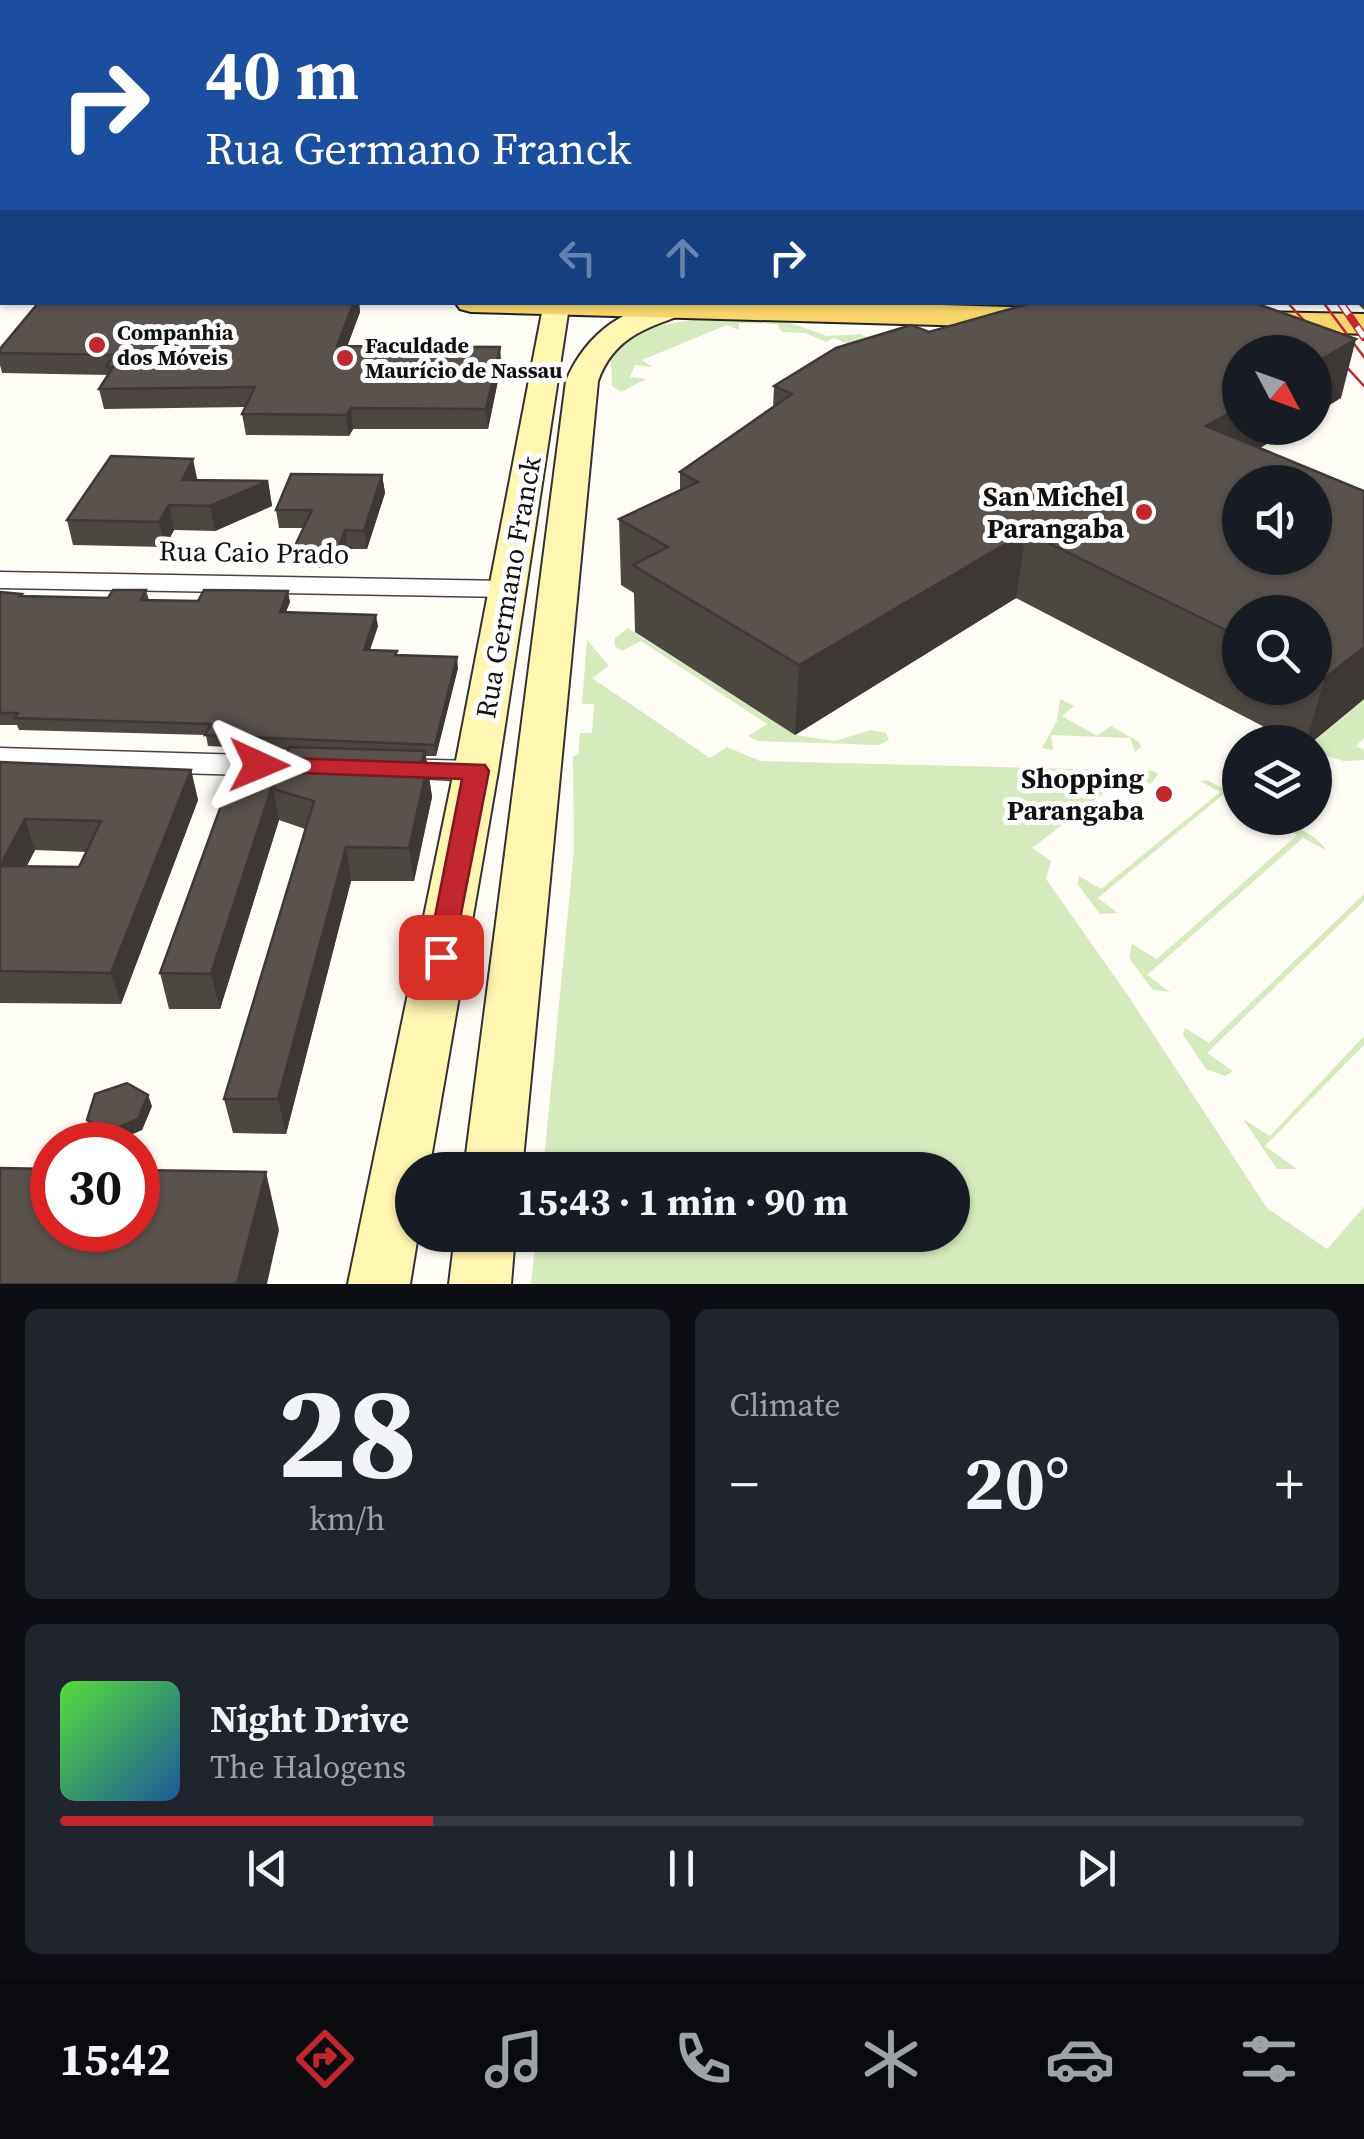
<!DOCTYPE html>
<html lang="en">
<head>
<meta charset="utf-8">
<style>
  :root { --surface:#171b24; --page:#20242c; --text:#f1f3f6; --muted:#9ea1a6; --line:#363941; --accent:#c4262e }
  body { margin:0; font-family:"Source Serif 4",serif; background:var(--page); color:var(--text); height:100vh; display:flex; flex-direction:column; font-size:38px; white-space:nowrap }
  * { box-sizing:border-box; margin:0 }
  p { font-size:32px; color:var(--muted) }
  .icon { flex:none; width:55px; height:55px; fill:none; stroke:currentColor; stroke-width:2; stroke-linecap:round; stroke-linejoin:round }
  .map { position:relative; height:1284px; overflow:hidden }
  .details { display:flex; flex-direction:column; gap:25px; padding:25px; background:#0d0f14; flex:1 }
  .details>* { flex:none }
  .guide { position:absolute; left:0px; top:0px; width:1365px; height:305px; box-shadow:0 2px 8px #0004; background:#1a4fa0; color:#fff; overflow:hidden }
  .needle { width:65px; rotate:131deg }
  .tools { position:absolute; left:1222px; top:335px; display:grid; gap:20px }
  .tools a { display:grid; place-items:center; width:110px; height:110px; border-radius:50%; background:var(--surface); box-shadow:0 2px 8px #0004; font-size:50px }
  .speed { position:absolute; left:30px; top:1122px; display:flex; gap:20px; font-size:50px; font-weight:700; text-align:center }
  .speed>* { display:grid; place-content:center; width:130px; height:130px; border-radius:50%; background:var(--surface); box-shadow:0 2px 8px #0004; line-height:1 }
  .speed .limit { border:15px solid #d22; background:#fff; color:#111 }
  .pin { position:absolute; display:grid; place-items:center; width:85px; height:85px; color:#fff; margin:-42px; border-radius:20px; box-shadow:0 5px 15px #0006 }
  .me { position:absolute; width:110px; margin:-55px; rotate:91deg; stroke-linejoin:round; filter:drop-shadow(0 0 8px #0008) }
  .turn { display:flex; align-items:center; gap:35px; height:210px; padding:0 40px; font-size:45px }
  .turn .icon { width:130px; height:130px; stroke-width:2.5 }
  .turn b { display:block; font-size:70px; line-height:85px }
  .lanes { display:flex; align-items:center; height:95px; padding:0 40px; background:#0003; justify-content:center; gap:50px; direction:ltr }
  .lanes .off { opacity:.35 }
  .big { font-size:75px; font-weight:700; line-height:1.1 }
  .details .tile { flex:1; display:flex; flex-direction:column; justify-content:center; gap:15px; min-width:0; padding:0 35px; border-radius:15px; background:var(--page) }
  .details .dial { align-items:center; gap:0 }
  .dial b { font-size:130px; line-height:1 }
  .song { display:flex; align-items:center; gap:30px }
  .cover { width:120px; height:120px; border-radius:15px; background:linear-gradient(135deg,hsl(110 70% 55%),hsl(210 70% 35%)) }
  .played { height:10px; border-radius:5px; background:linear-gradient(90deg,var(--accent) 30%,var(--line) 30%) }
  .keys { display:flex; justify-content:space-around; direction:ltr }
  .heat { display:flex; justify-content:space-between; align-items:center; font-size:55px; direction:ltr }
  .details .tiles { flex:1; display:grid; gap:25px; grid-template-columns:1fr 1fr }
  .tile:last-child { grid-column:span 2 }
  .trip { position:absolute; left:395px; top:1152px; width:575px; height:100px; border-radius:50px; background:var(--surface); box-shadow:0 2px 8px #0004; font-weight:700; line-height:100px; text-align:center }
  .tabs { display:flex; height:160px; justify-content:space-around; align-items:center; background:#090b0e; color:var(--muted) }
  .tabs .icon { width:70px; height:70px }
  .tabs .current { color:var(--accent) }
  .tabs b { font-size:45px; color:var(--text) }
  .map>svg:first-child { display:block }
  .green { fill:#d5ebbd }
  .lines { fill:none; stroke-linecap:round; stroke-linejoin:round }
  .street-casing { stroke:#444; stroke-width:3 }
  .secondary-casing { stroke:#333; stroke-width:4 }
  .primary-casing { stroke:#222; stroke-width:4 }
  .street { fill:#fff; fill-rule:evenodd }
  .secondary { fill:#fff6b0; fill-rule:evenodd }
  .primary { fill:#f9d66b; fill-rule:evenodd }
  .tram { stroke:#c4262e; stroke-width:2.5 }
  .rail-casing { stroke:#c4262e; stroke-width:8 }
  .rail { stroke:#fff; stroke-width:5; stroke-dasharray:15; stroke-linecap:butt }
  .wall { fill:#4d4742; fill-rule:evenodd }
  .shaded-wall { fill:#3f3936 }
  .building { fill:#5a524d; stroke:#3f3936; stroke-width:2.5; fill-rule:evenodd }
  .route { fill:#c4262e; stroke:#7f191e; stroke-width:2.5 }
  .poi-dot { fill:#c4262e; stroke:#fff; stroke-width:4 }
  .labels { text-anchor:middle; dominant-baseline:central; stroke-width:10; stroke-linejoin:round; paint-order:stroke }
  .far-poi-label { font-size:22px; font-weight:bold; fill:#111; stroke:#fff; text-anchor:start }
  .poi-label { font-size:28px; font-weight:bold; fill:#111; stroke:#fff; text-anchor:end }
  .street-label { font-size:28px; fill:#111; stroke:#fff }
</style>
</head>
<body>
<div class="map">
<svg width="1364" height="1284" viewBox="0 0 1364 1284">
  <rect width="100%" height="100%" fill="#fffdf5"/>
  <g class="green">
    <path d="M693,320L785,321L827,336L860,334L870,338L861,350L834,338L826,342L805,333L782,332L777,324L739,323V330L727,325L642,360L652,367L635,365L630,377L646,379L621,392L612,386L611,357C630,330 662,324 693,320Z"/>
    <polygon points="628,628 795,735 835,741 871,730 886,733 889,740 878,745 758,741 748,736 767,724 641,641 622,651 615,646 615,638"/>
    <polygon points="587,640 609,666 592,678 710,758 727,747 760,761 1153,771 1158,774 1151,784 1130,773 1032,848 1051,861 1046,879 1129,997 1267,1208 1327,1249 1364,1207 1364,1284 531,1284 536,1235 952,1235 952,1170 543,1170 574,850 573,756 578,755 580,733 592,733 594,704 582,704"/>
    <polygon points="1060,699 1074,706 1062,716 1097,736 1111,726 1139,742 1141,747 1135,752 1130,738 1051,735 1053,750 1042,748 1057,721"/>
    <polygon points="1364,699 1364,738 1356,746 1364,750 1364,760 1344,761 1315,753 1315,742 1312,742"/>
    <polygon points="1207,780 1240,797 1240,803 1224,794 1098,898 1118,913 1100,914 1078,885 1079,876 1101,889 1220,792 1200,781"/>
    <path d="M1275,822C1292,823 1318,836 1326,850L1303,838L1147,975L1170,992L1153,990L1129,958L1132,944L1157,959L1297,835Z"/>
    <polygon points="1364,894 1364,901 1207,1053 1233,1071 1225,1076 1206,1069 1183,1035 1185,1028 1209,1043"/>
    <polygon points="1364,1036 1364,1045 1265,1146 1297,1169 1277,1169 1243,1119 1270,1136"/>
  </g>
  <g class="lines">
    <g class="street-casing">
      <g id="street">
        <polygon points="0,572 507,581 520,589 507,597 0,588"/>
        <polygon points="0,748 320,757 331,760 335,767 331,774 320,777 0,768"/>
        <polygon points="393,759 476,761 487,764 491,771 487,778 476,781 382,776 378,769 382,762"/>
      </g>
    </g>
    <g class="secondary-casing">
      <g id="secondary">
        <polygon points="1265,0 1286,0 1287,2 1267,2"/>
        <rect x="1362" y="54" width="2" height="13"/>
        <polygon points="544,302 566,302 569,307 498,771 429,1170 412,1170 412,1235 418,1235 410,1284 348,1284 454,771"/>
        <path d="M681,302L686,309L682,315C643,329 613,339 598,381L522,1170H464L566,381C586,333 628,302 681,302Z"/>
        <polygon points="455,1235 515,1235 511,1284 449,1284"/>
      </g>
    </g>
    <g class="primary-casing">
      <g id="primary">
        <rect x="1362" y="182" width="2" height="18"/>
        <rect x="0" y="249" width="2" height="18"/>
        <polygon points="455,302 840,302 1047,308 1059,311 1063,318 1059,325 1047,328 471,312 460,309"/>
        <polygon points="1251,312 1364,314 1364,334 1239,329 1235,322 1239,315"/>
      </g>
    </g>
    <use href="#street" class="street"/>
    <use href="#secondary" class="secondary"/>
    <use href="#primary" class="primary"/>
    <g class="tram">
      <polyline points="1287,302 1364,386"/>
      <polyline points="1323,302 1364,357"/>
    </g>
    <g class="rail-casing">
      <polyline id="rail" points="1340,302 1364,337"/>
    </g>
    <use href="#rail" class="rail"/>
  </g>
  <g class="wall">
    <polygon points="1325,0 1364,0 1364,27 1362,26 1362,2 1330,2"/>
    <polygon points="1362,200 1364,202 1364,310 1356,302 1362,302"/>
    <polygon points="39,302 359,302 360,312 347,346 500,347 501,366 488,429 353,429 349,436 246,435 242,414 245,407 104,409 99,389 108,375 2,373 0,365 0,349"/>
    <path d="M929,332L1341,398L1240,428H1293L1259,448L1364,699L1312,742H1293L1016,598L795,735L635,632L634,593L621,585L619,519L680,490V472L773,408L774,386ZM1240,612H1315V688H1240Z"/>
    <polygon points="382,475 385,493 367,549 347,549 341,568 297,567 294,548 303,528 279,528 276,510"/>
    <polygon points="198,480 268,481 272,506 215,531 174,530 165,547 73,545 67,520"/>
    <polygon points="146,590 149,600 290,602 286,612 378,626 370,650 397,651 397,655 458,668 436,756 426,756 432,797 414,881 351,881 286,1134 233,1133 224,1099 305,829 279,820 220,1009 169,1009 160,973 277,771 278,776 288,750 208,746 206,735 19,730 17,725 0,725 0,592 23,596 108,598"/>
    <path d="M0,762L191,770L198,800L121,1004L0,1003ZM35,850L86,852L79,867L27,866Z"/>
    <polygon points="152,1106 142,1130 111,1143 91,1130 87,1120"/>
  </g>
  <g class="shaded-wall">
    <polygon points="1005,0 1072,0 1059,2 991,2"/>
    <polygon points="0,82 2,98 0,101"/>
    <polygon points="354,302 359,302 360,312 340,366 337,346"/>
    <polygon points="1356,339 1341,398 1315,414 1315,363"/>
    <polygon points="500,347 501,366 488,429 486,409"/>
    <polygon points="1240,407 1240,428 1293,428 1193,489 1206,426"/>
    <polygon points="351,408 353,429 349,436 346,415"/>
    <polygon points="193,459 198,483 182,480"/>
    <polygon points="382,475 385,493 367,549 364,531"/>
    <polygon points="268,481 272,506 215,531 210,506"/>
    <polygon points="169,505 174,530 165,547 159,522"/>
    <polygon points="345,530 347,549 341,568 338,549"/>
    <polygon points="1026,532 1016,598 795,735 799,665"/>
    <polygon points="288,591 290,602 281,623 280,612"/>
    <polygon points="376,615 378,626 366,661 364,650"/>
    <polygon points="1364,647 1364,699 1312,742 1306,742 1325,678"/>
    <polygon points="457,657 458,668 436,756 435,745"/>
    <polygon points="425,751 432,797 414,881 409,848 421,764"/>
    <polygon points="191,770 198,800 121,1004 111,973"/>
    <polygon points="277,771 280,791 273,789 279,820 220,1009 211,974"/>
    <polygon points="25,819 35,850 10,897 0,866"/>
    <polygon points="346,847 351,881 286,1134 278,1099"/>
    <polygon points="148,1095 152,1106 142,1130 111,1143 107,1132"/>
    <polygon points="266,1172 279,1230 267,1284 237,1284"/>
  </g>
  <g class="building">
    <polygon points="0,0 1005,0 991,2 2,2 2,81 0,82 1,53 0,53"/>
    <polygon points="1175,0 1234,0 1237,2 1178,2"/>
    <polygon points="1342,0 1364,0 1364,10 1362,9 1362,2 1348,2"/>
    <polygon points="1362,76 1364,76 1364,142 1362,140"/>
    <polygon points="1362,200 1364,202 1364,288 1362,286"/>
    <polygon points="39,302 354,302 337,346 500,347 486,409 351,408 346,415 242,414 255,387 99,389 113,367 106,367 114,355 0,353 0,349"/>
    <path d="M1035,302H1252L1356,339L1315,363V352H1240V407L1206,426L1364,491V647L1325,678L1315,673V612H1240V637L1026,532L799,665L633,565L668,547L619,519L698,482L680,472L792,394L774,386L836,348L911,325L929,332ZM1240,482H1315V558H1240Z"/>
    <polygon points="111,456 193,459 182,480 268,481 210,506 169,505 159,522 67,520"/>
    <polygon points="291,474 382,475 364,531 345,530 338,549 294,548 312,510 276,510"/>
    <polygon points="113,590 146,590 141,600 198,601 204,590 288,591 280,612 376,615 364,650 397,651 395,655 457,657 435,745 205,735 211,724 15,718 18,713 0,713 0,592 22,594 20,596 108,598"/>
    <polygon points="289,747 425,751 421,764 428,764 409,848 346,847 278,1099 224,1099 314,801 273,789"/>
    <path d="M0,762L191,770L111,973L0,971ZM25,819L101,821L79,867L0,866Z"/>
    <polygon points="234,770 277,771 211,974 160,973"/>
    <polygon points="127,1083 148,1095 138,1119 107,1132 87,1120 95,1094"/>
    <polygon points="0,1168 52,1169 52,1230 138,1230 138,1170 266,1172 237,1284 0,1284"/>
  </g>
  <polygon class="route" points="259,757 485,765 489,771 451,965 441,968 431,965 427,957 462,779 250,771 246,765 250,759"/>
  <g class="poi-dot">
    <circle cx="97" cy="345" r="10"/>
    <circle cx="345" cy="358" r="10"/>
    <circle cx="1144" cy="512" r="10"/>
    <circle cx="1164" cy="794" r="10"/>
  </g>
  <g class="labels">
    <g class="far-poi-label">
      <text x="117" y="332">Companhia<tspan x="117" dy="25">dos Móveis</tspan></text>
      <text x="365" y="345">Faculdade<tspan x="365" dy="25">Maurício de Nassau</tspan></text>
    </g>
    <g class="poi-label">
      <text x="1124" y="496">San Michel<tspan x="1124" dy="32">Parangaba</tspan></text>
      <text x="1144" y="778">Shopping<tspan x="1144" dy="32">Parangaba</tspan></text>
    </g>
    <g class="street-label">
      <text transform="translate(254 552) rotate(1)">Rua Caio Prado</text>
      <text transform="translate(508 587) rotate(-80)">Rua Germano Franck</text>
    </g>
  </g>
</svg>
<div class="tools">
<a><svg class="needle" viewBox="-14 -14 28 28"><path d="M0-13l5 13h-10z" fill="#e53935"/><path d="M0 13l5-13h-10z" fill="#9ea1a6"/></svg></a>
<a><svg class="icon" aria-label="sound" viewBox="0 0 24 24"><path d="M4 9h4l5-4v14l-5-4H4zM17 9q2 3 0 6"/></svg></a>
<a><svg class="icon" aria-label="search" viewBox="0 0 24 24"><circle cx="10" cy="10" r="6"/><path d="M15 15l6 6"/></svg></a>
<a><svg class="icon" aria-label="layers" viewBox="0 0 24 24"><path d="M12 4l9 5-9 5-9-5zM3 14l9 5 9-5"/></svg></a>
</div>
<div class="speed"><div class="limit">30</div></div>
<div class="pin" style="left:441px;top:957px;background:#d93025"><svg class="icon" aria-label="arrive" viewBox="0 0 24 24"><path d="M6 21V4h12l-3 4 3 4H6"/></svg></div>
<svg class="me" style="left:259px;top:765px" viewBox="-20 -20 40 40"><path d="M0-17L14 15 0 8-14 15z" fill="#c4262e" stroke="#fff" stroke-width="4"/></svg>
<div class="trip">15:43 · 1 min · 90 m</div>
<div class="guide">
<div class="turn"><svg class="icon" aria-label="right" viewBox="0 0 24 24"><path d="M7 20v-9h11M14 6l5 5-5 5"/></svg><div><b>40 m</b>Rua Germano Franck</div></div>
<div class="lanes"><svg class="icon off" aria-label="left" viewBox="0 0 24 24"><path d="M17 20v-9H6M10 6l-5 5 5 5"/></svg><svg class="icon off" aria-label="ahead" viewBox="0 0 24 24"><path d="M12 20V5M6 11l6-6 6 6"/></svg><svg class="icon" aria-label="right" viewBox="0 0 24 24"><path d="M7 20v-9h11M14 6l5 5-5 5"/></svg></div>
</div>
</div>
<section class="details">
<div class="tiles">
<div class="tile dial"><b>28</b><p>km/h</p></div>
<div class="tile"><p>Climate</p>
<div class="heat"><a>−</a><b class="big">20°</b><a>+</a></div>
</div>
<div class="tile">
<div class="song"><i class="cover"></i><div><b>Night Drive</b><p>The Halogens</p></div></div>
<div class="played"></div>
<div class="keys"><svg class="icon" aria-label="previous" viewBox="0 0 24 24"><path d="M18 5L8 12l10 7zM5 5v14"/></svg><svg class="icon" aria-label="pause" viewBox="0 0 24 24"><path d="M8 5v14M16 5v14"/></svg><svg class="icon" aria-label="next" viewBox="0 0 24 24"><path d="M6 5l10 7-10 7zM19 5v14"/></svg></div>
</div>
</div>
</section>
<nav class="tabs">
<b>15:42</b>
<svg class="icon current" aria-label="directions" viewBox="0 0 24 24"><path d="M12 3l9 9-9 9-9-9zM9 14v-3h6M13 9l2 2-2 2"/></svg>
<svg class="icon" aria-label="music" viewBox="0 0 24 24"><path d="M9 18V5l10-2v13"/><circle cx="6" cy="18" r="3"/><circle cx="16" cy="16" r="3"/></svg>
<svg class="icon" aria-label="phone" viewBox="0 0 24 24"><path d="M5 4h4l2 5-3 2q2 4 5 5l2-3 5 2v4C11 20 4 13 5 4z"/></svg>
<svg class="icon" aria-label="climate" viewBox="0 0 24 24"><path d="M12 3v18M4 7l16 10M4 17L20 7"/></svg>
<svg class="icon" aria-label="car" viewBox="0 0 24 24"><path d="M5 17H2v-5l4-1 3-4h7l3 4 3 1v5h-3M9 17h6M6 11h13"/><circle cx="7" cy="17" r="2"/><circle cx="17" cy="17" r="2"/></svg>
<svg class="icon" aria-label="filters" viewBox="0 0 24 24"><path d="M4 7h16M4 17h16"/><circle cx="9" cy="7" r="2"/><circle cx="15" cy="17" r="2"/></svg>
</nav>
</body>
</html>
